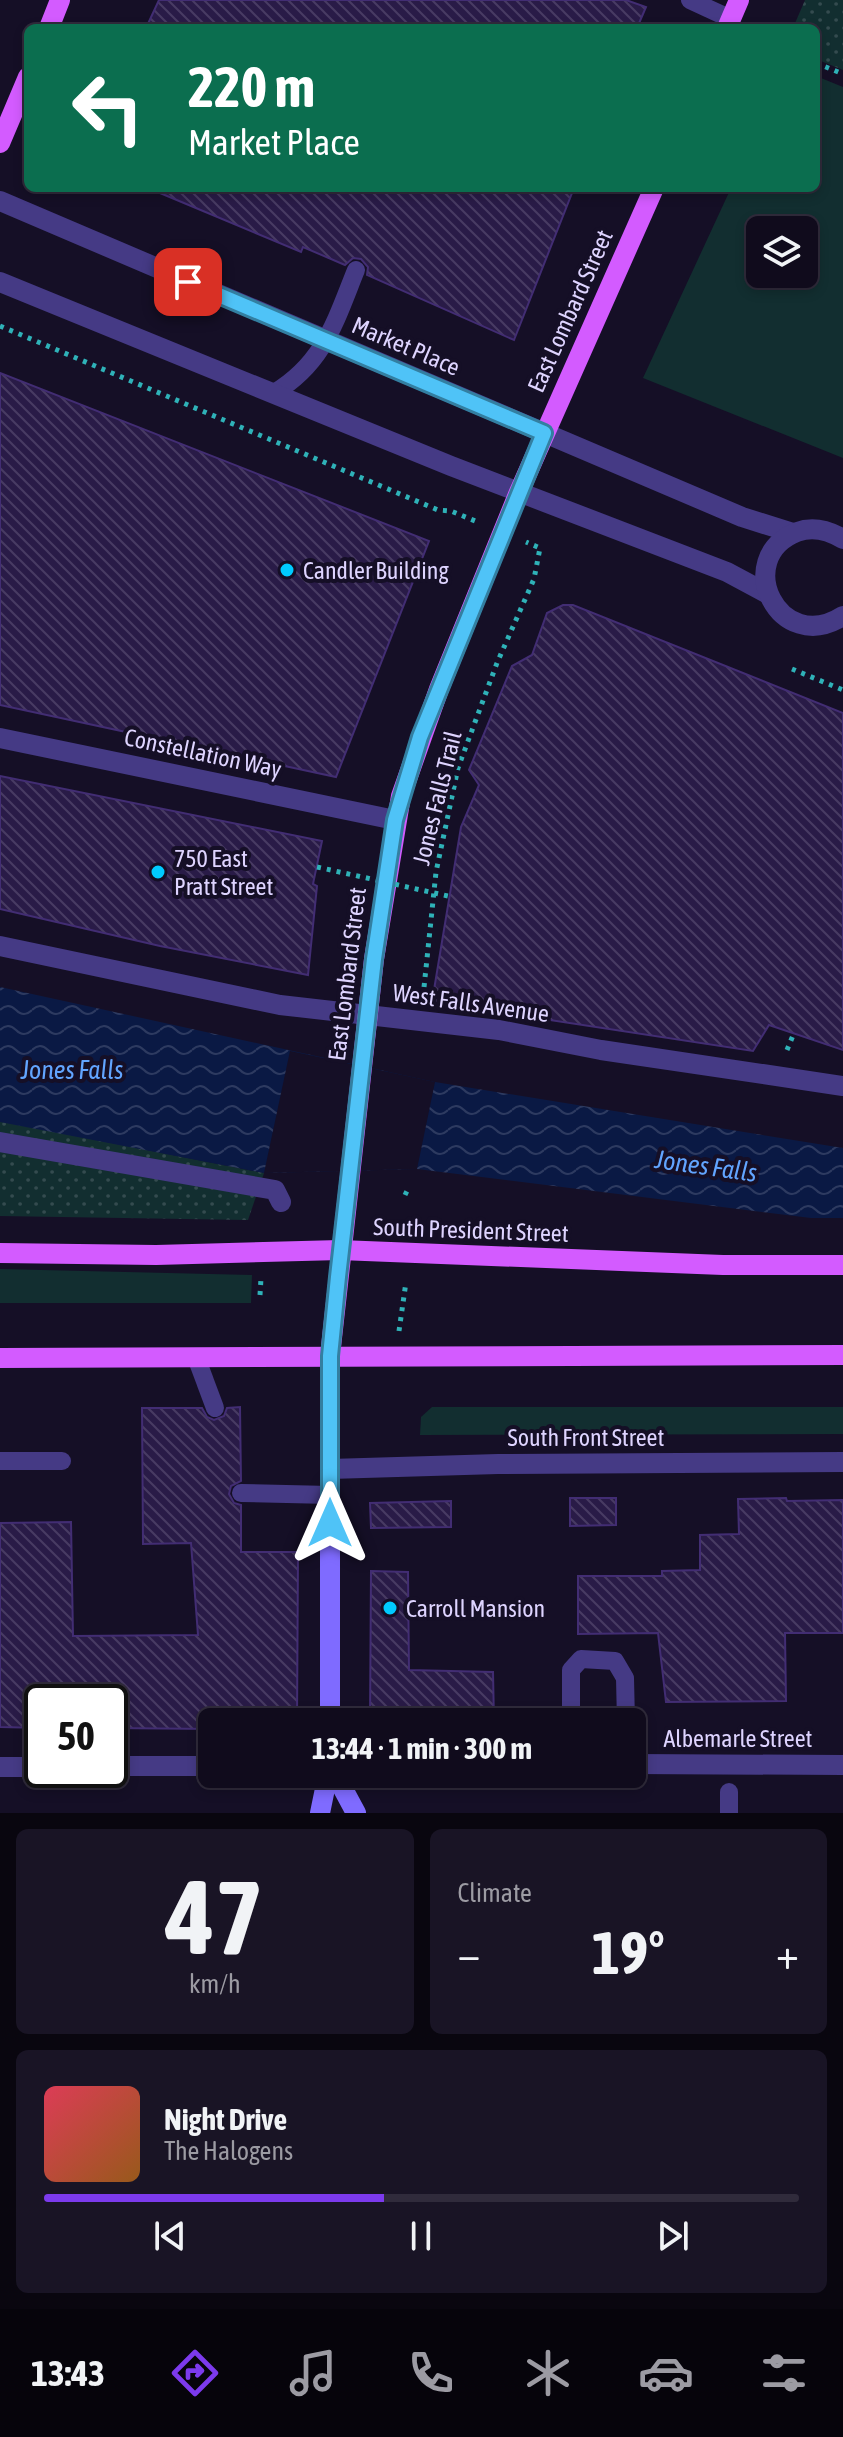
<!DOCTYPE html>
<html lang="en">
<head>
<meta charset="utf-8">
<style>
  :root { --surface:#100b1c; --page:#191425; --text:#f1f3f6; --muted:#9c9ba3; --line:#302b3b; --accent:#7c3aed }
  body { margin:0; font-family:"Asap Condensed",sans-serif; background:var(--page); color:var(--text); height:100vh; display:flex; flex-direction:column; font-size:30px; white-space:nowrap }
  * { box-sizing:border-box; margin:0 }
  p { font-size:26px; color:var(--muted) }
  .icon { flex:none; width:44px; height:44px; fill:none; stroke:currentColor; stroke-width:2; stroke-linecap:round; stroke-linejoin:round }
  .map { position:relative; height:1813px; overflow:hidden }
  .panel { display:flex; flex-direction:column; gap:16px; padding:16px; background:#09060f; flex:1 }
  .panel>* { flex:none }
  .hud { position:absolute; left:24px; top:24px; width:796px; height:168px; border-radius:12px; box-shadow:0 4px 12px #0003,0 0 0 2px var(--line); background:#0b6e4f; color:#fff; overflow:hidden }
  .controls { position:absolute; left:746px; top:216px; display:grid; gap:16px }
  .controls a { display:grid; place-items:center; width:72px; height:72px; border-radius:12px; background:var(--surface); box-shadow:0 4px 12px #0003,0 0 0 2px var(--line); font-size:40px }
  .speed { position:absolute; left:24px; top:1684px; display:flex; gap:16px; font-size:40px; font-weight:700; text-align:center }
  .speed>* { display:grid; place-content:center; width:104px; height:104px; border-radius:50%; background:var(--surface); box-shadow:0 4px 12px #0003,0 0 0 2px var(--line); line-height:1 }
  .speed .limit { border:4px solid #111; border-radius:12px; background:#fff; color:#111 }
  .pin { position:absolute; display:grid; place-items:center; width:68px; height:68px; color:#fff; margin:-34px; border-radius:16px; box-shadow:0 4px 12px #0006 }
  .me { position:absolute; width:88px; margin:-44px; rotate:0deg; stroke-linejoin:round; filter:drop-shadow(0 0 6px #0008) }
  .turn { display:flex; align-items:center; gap:28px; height:168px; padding:0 32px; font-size:36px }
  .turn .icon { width:104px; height:104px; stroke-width:2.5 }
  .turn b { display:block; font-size:56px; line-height:68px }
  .big { font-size:60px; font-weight:700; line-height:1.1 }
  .panel .tile { flex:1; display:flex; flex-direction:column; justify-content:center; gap:12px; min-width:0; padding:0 28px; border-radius:12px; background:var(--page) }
  .panel .dial { align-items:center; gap:0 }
  .dial b { font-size:104px; line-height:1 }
  .song { display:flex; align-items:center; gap:24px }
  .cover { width:96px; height:96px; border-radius:12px; background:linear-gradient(135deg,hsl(350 70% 55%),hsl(30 70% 35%)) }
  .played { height:8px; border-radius:4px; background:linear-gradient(90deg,var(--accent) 45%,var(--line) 45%) }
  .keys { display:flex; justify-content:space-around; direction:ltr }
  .heat { display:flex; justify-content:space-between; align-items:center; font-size:44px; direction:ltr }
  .panel .tiles { flex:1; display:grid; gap:16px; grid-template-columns:1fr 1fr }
  .tile:last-child { grid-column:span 2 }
  .trip { position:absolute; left:198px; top:1708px; width:448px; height:80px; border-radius:12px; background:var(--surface); box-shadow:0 4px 12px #0003,0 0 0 2px var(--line); font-weight:700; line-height:80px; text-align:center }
  .dock { display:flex; height:128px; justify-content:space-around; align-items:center; background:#06040b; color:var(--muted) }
  .dock .icon { width:56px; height:56px }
  .dock .selected { color:var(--accent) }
  .dock b { font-size:36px; color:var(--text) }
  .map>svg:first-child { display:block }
  .grass { fill:#122e30; fill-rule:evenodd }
  .park { fill:url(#park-dots) }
  .water { fill:url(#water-waves) }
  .pier { fill:#150f26 }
  .building { fill:url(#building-back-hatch); stroke:#422d73; stroke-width:2 }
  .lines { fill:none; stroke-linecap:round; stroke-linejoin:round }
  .path { stroke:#2fb2b8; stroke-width:5; stroke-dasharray:4 6; stroke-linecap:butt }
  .lane { stroke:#453a85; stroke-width:18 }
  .street { stroke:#453a85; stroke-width:20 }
  .secondary { stroke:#7f6bff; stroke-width:20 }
  .primary { stroke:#d35bff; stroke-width:20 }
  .path-bridge { stroke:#2fb2b8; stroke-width:5; stroke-dasharray:4 6; stroke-linecap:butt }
  .route-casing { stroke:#337fa1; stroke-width:20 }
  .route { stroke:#4fc3f7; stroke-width:14 }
  .poi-dot { fill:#00caff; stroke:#150f26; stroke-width:3 }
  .labels { text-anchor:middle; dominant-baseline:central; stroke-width:8; stroke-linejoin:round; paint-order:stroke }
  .street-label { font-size:24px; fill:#ded4ff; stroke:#150f26 }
  .poi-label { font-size:24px; fill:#ded4ff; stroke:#150f26; text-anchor:start }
  .water-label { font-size:26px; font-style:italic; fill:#62a5ff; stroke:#150f26 }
</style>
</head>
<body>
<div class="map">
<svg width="843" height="1813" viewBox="0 0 843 1813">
  <defs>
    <pattern id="park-dots" width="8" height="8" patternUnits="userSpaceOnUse" patternTransform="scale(2)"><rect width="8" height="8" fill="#122e30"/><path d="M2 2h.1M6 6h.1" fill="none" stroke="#344b4f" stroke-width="1.8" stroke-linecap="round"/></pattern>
    <pattern id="water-waves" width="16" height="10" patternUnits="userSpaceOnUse" patternTransform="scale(2)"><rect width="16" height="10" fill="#0a1944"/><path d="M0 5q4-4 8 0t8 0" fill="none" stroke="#2d3a60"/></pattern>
    <pattern id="building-back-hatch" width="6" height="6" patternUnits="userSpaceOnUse" patternTransform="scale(2)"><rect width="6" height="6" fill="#291b47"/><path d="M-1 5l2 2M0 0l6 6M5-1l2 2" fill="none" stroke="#483b63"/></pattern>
  </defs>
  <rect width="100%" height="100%" fill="#150f26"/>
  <g class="grass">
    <path d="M816,76L843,87V458L643,378L731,188H816ZM804,230V274H760V230Z"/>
    <polygon points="0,1269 252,1275 251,1303 0,1303"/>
    <polygon points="432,1407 843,1407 843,1434 420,1435 421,1417"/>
  </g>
  <g class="park">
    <polygon points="805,0 843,0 843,70 816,59 816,28 793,28"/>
    <polygon points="0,1121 264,1173 248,1220 0,1216"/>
  </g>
  <polygon class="water" points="0,987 435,1082 843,1148 843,1218 811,1218 417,1169 264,1173 0,1122"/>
  <polygon class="pier" points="290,1051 435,1082 417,1169 264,1173"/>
  <g class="building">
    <polygon points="159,0 626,0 646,7 637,28 146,28"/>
    <polygon points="148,188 574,188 514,340 367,275 368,267 361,259 353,258 345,265 303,247 301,252"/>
    <polygon points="0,373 429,541 336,777 0,705"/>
    <polygon points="563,605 573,605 843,713 843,1050 769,1025 753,1051 432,1002 461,827 479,785 469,770 512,666 532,655 547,613"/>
    <polygon points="0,776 322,841 313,884 317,886 308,975 160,946 0,909"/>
    <polygon points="240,1407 241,1481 231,1486 229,1494 234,1503 241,1505 241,1552 298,1552 297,1722 212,1722 212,1729 110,1728 110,1702 42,1702 42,1728 0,1727 0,1523 71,1522 73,1636 198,1635 191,1543 143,1544 142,1408 202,1408 207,1417 214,1420 224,1416 227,1408"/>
    <polygon points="570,1498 616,1498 616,1525 570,1526"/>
    <polygon points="786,1498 787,1501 843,1500 843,1633 785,1633 786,1701 666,1702 658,1633 578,1634 578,1576 662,1576 662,1571 700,1570 700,1535 739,1534 738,1499"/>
    <polygon points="451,1501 451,1527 371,1528 370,1503"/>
    <polygon points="371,1571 408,1572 409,1670 493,1672 494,1722 370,1722"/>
  </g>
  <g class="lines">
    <g class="path">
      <polyline points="816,63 843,74"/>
      <polyline points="0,326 438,510 451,511 480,523"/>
      <polyline points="792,669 843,690"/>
      <polyline points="423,997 436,872 458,768 497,663 534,579 540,548 526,542"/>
      <polyline points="787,1050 794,1033"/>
      <polyline points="405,1195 408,1189"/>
      <polyline points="260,1295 261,1278"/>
      <polyline points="399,1331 406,1282"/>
    </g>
    <g class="lane">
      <polyline points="690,0 731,19"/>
      <path d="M274,393C324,363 335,322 356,270"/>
      <polyline points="196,1357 215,1408"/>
      <polyline points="0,1461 62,1461"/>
      <polyline points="241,1493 330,1495"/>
      <polyline points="571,1722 571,1670 581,1659 615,1661 625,1678 626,1722"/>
      <polyline points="729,1813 729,1792"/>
    </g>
    <g class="street">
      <polyline points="0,201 742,517 793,533"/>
      <polyline points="0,282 451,466 727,572 768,594"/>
      <path d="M843,539C828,530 813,526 797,532C731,558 779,657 843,616"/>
      <polyline points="0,738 395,820"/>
      <polyline points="0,946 280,1005 499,1030 601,1050 843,1086"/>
      <polyline points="0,1142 275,1190 281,1202"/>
      <polyline points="330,1469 498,1464 843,1462"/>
      <polyline points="632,1764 843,1765"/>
      <polyline points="110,1766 212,1766"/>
      <polyline points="0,1767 42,1767"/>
    </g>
    <g class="secondary">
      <polyline points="330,1722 330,1356"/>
      <polyline points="335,1774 356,1813"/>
      <polyline points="320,1813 328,1774"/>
    </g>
    <g class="primary">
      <polyline points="49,28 60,0"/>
      <polyline points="727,28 739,0"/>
      <polyline points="0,143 28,77"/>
      <polyline points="0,1253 156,1255 340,1250 723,1265 843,1265"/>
      <polyline points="330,1356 374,959 401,796 439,689 519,492 654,188"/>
      <polyline points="0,1358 843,1355"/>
    </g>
    <polyline class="path-bridge" points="317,867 448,896"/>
  </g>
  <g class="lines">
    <g class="route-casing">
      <polyline id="route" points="188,282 544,433 420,737 395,820 374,959 338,1277 330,1356 330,1523"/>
    </g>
    <use href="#route" class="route"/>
  </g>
  <g class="poi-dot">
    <circle cx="287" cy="570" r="8"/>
    <circle cx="158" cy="872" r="8"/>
    <circle cx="390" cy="1608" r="8"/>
  </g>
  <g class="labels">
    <g class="street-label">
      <text transform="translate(570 311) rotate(-66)">East Lombard Street</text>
      <text transform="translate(406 346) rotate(23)">Market Place</text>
      <text transform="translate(203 753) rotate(12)">Constellation Way</text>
      <text transform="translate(437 798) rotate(-76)">Jones Falls Trail</text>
      <text transform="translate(347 974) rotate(-83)">East Lombard Street</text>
      <text transform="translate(471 1003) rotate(8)">West Falls Avenue</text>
      <text transform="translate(471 1230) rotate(2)">South President Street</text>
      <text x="586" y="1437">South Front Street</text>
      <text x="738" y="1738">Albemarle Street</text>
    </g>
    <g class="poi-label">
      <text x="303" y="570">Candler Building</text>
      <text x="174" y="858">750 East<tspan x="174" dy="28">Pratt Street</tspan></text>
      <text x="406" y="1608">Carroll Mansion</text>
    </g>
    <g class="water-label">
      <text x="72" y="1070">Jones Falls</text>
      <text transform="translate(706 1166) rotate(8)">Jones Falls</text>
    </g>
  </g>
</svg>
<div class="controls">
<a><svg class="icon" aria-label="layers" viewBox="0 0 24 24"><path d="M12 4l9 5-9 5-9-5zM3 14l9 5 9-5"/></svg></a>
</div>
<div class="speed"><div class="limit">50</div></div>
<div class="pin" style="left:188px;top:282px;background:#d93025"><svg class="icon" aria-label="arrive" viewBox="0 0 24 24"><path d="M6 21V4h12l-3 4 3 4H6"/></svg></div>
<svg class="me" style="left:330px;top:1523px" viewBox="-20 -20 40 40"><path d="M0-17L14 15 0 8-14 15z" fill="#4fc3f7" stroke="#fff" stroke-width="4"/></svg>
<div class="trip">13:44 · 1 min · 300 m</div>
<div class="hud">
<div class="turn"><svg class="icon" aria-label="left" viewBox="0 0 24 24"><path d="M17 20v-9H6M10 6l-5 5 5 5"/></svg><div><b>220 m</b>Market Place</div></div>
</div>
</div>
<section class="panel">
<div class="tiles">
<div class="tile dial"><b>47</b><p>km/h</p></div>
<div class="tile"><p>Climate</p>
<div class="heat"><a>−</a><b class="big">19°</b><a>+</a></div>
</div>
<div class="tile">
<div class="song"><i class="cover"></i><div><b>Night Drive</b><p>The Halogens</p></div></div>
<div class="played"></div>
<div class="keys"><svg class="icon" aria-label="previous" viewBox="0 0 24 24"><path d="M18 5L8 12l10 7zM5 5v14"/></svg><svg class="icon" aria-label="pause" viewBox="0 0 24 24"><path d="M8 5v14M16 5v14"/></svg><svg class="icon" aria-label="next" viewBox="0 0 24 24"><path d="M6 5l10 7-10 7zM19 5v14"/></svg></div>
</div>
</div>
</section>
<nav class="dock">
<b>13:43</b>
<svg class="icon selected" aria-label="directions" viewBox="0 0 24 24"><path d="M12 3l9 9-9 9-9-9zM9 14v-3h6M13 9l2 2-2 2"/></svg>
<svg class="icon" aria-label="music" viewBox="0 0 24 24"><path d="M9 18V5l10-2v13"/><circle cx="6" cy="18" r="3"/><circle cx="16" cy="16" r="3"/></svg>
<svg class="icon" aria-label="phone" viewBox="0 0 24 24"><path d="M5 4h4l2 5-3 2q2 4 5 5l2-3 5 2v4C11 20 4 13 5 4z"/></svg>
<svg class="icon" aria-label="climate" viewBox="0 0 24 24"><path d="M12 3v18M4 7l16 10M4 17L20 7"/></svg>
<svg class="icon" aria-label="car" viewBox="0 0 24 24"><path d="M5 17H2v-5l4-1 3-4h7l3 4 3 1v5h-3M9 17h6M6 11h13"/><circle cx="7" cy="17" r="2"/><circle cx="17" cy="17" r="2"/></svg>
<svg class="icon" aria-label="filters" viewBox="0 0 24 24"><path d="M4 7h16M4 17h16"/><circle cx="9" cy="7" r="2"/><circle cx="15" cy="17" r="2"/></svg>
</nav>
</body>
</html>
